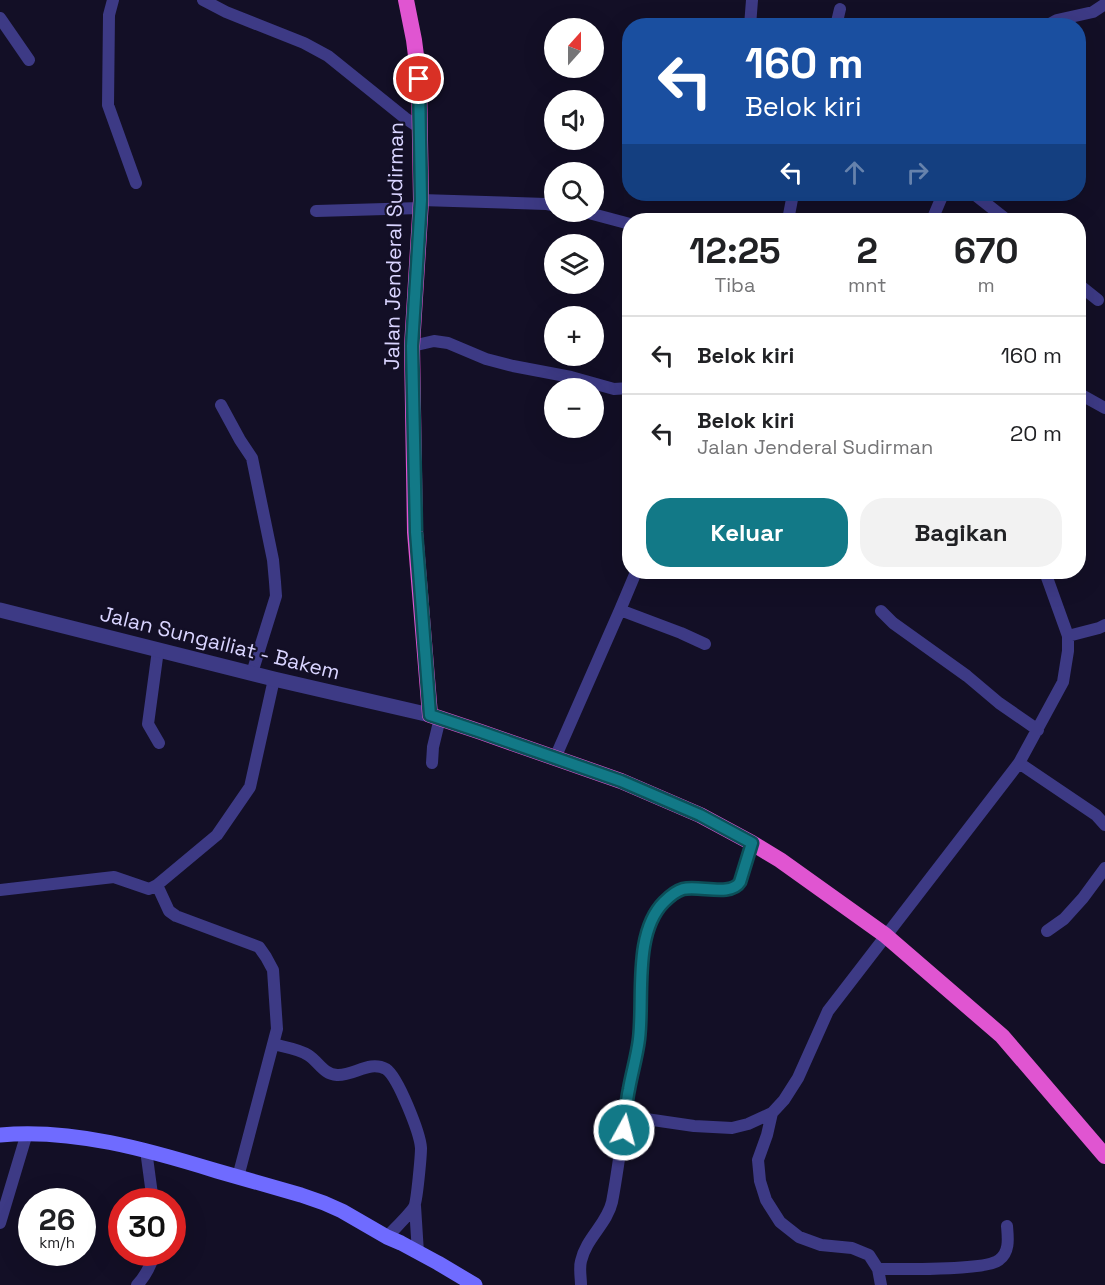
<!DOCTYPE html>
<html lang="id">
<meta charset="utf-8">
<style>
:root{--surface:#fff;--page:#f2f2f2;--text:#202124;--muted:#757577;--line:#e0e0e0;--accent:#127987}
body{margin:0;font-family:"Space Grotesk",sans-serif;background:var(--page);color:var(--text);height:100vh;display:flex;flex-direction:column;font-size:22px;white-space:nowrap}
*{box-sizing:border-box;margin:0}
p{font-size:20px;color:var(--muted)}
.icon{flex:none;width:33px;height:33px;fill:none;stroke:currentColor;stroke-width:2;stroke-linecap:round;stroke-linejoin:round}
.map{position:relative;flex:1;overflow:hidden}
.side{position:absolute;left:622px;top:213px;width:464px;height:366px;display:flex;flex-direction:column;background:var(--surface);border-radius:24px;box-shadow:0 6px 24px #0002}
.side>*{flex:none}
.banner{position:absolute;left:622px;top:18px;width:464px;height:183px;border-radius:24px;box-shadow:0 6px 24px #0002;background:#1a4fa0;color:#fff;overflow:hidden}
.needle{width:39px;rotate:21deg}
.fabs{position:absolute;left:544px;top:18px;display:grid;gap:12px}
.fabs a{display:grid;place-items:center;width:60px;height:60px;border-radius:50%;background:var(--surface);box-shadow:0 6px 24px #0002;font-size:30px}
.speed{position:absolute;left:18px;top:1188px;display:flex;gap:12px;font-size:30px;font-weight:700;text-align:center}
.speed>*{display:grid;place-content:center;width:78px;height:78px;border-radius:50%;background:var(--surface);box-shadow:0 6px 24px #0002;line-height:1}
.speed small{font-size:15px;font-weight:400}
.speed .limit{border:9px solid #d22;background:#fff;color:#111}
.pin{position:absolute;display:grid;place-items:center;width:51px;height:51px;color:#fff;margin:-26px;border:3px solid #fff;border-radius:50%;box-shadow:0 2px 6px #0007}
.me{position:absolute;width:66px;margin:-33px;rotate:7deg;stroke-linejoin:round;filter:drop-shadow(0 0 4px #0008)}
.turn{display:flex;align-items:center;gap:21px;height:126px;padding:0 24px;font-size:27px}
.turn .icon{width:78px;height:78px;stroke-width:2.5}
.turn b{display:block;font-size:42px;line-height:51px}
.lanes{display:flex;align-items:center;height:57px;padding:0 24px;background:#0003;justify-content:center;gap:30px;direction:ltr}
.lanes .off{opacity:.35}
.eta{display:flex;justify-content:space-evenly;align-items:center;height:102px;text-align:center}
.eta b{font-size:36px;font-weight:700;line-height:42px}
.button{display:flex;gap:12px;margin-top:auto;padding:12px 24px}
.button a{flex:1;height:69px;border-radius:24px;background:var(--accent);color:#fff;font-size:24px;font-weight:700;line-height:69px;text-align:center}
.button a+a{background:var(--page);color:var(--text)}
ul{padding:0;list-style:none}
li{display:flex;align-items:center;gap:18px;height:78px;padding:0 24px;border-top:2px solid var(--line)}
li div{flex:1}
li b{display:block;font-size:22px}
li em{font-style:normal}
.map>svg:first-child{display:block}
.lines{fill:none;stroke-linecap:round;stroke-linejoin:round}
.minor{stroke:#3d3a85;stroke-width:12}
.tertiary{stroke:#3d3a85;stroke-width:15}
.secondary{stroke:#6f6bff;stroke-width:15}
.trunk{stroke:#e055d1;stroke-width:16}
.route-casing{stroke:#0c4f58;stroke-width:15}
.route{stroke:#127987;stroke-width:10}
.labels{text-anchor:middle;stroke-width:4.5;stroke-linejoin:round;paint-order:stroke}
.street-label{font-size:21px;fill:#d9d4ff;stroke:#130f26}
</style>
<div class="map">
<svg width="1105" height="1285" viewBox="0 0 1105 1285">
<rect width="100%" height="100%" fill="#130f26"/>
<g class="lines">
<path class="minor" d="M113,0l-4,15 -1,90 28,78
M203,0l23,12 78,31 24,13 77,62 15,10
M0,18l29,42
M750,26l2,-26
M836,26l4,-17
M1046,26l11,-6 36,-8 12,-8
M974,194l33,26
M421,200l125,4 9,2
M316,211l104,-3
M585,212l45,12
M788,220l5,-26
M932,220l11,-26
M1078,284l20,16
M412,346l22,-5 14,2 38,16 27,7 58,11 43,12 16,-1
M1078,393l27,15
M221,405l19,35 12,18 21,102 2,22 1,14 -24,77
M620,610l61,23 24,11
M881,611l12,12 74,53 32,27 39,27
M1068,636l31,-8 6,-3
M158,650l-10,74 11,19
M555,758l65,-148 16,-38
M432,763l1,-16 7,-29
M1019,763l77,52 9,10
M157,885l12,26 7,5 83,31 7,10 7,13 4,59 -39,148
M0,890l114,-13 35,12 8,-4 60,-50 33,-48 24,-108
M1047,931l17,-12 19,-21 22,-30
M273,1044c11,3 26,5 35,11 11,7 15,19 29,20 17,1 32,-15 49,-6 12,8 34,64 35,79 0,7 -4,54 -7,59 -4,7 -21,23 -27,30
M772,1113l-5,22 -9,25 2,21 6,19 14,22 19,15 22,8 31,3 17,7 9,14 3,16
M626,1118l20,1 48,7 38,2 16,-4 24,-11 12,-13 14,-22 30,-67 191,-248 44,-81 5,-31v-15l-23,-64
M146,1150l7,52
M415,1206l3,47
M0,1223l27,-90
M878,1269c22,0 107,2 121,-9 11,-8 9,-22 8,-34
M137,1285c8,-8 15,-22 18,-33
M581,1285c0,-7 -2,-17 0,-24 5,-23 26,-37 31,-59 7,-37 11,-73 16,-110 3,-18 9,-35 11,-54 4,-33 -2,-95 14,-122 6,-11 19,-24 31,-27 15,-4 47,8 56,-7l12,-39"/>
<path class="tertiary" d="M0,610l274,69 156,36"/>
<path class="secondary" d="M0,1135c72,-7 149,15 217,36 28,8 56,16 84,24l23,8 18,8 45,26 14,6 37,20 37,22"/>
<path class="trunk" d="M406,0l8,40 5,39 2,121 -9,146 3,186 15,183 51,17 140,49 79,34 52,28 28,17 105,75 117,101 103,120"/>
</g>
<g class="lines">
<defs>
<path id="route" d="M419,79l2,121 -9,146 4,186 14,183 51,17 140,49 79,34 52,28 -12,39c-9,15 -41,3 -57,7 -7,2 -13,7 -19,13 -31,31 -20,95 -25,137 -2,17 -7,33 -10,50 -3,13 -3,27 -5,41"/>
</defs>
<use href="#route" class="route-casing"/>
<use href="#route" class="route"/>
</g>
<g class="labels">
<g class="street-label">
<text transform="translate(394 246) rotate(-89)" y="7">Jalan Jenderal Sudirman</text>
<text transform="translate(220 643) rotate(14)" y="7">Jalan Sungailiat - Bakem</text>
</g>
</g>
</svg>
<div class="fabs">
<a><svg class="needle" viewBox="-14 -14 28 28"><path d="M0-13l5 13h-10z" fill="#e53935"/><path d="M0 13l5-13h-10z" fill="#757577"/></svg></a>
<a><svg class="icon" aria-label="sound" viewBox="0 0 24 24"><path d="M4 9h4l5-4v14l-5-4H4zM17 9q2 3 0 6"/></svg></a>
<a><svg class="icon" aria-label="search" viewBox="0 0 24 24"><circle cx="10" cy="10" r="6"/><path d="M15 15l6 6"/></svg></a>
<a><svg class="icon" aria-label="layers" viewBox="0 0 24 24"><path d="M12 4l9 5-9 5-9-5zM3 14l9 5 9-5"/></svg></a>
<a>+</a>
<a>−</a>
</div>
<div class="speed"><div>26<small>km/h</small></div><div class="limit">30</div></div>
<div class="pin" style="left:419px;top:79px;background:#d93025"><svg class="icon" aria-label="arrive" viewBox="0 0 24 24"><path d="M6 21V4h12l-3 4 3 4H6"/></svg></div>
<svg class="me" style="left:624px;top:1130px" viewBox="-20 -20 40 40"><circle r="17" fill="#127987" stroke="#fff" stroke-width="3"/><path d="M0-11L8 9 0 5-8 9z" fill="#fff"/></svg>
<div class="banner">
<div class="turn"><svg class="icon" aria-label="left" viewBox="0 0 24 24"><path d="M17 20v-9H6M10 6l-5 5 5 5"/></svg><div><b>160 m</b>Belok kiri</div></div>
<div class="lanes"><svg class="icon" aria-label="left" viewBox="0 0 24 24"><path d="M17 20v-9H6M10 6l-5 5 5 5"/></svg><svg class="icon off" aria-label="ahead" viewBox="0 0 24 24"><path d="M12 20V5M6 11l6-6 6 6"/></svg><svg class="icon off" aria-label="right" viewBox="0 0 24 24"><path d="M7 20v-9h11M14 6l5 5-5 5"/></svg></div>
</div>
<section class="side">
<div class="eta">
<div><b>12:25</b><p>Tiba</p></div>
<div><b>2</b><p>mnt</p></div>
<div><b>670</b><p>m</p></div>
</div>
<ul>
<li><svg class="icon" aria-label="left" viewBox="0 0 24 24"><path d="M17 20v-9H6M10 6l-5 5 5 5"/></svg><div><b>Belok kiri</b></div><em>160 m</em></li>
<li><svg class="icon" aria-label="left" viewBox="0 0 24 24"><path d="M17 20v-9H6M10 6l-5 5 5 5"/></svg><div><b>Belok kiri</b><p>Jalan Jenderal Sudirman</p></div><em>20 m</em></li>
</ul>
<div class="button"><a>Keluar</a><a>Bagikan</a></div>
</section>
</div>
